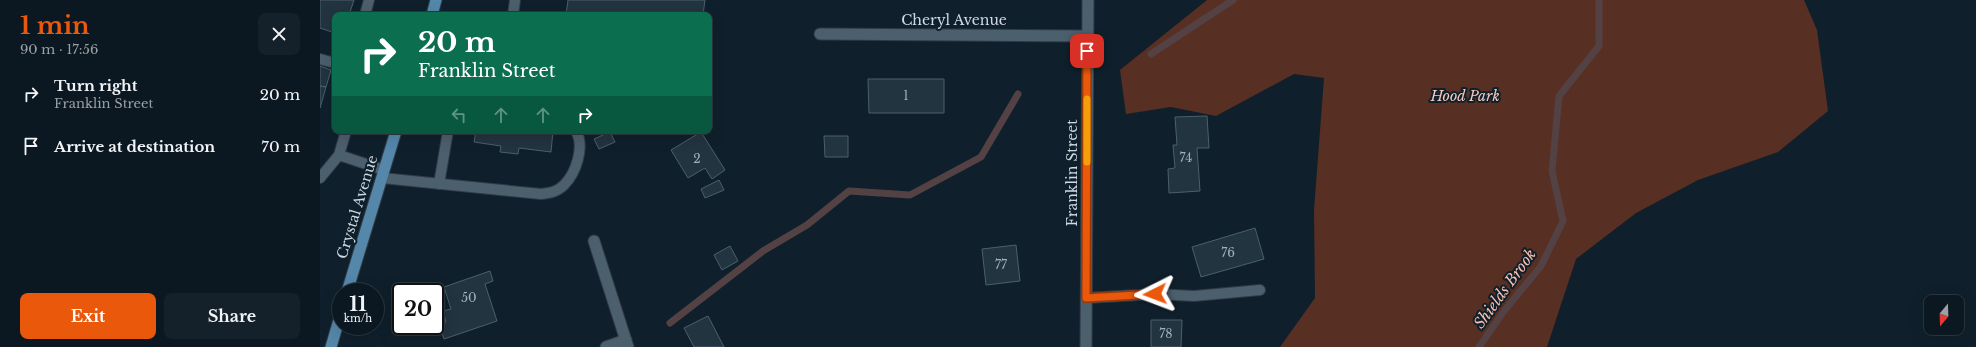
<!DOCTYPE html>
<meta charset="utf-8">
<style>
:root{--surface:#0b1821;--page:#14212a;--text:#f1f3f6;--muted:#9aa0a5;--line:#2b373f;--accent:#ea580c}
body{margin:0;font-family:"Libre Baskerville",serif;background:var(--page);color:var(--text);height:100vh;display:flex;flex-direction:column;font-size:15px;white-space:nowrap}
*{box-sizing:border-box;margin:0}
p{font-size:13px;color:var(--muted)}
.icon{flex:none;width:22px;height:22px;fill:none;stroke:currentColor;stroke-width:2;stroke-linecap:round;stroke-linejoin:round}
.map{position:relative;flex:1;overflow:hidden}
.details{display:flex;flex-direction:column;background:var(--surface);width:320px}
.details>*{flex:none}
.guide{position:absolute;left:12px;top:12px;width:380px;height:122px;border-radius:8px;box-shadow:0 4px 16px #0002,0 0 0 1px var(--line);background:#0b6e4f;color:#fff;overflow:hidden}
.needle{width:26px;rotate:199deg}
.controls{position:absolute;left:1604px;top:295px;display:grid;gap:8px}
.controls a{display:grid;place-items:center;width:40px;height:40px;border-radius:8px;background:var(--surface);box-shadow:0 4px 16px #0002,0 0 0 1px var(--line);font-size:20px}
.speed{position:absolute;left:12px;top:283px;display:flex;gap:8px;font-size:20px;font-weight:700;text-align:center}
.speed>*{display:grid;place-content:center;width:52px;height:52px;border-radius:50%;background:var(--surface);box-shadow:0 4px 16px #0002,0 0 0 1px var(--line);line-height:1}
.speed small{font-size:10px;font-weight:400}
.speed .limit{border:2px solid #111;border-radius:6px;background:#fff;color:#111}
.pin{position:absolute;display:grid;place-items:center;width:34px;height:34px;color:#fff;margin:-17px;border-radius:8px;box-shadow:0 2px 6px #0006}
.me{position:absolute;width:44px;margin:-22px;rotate:267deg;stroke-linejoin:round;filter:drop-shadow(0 0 3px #0008)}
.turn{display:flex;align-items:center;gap:14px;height:84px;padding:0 20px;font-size:18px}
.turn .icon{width:52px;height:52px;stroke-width:2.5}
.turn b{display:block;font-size:28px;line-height:34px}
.lanes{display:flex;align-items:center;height:38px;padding:0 20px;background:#0003;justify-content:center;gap:20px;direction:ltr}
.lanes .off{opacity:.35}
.round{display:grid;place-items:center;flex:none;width:42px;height:42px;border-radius:8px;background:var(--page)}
.summary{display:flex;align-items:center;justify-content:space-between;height:68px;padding:0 20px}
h1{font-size:24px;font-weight:700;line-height:30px;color:var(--accent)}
.action{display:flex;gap:8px;margin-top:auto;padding:8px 20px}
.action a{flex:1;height:46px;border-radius:8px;background:var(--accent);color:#fff;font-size:16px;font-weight:700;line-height:46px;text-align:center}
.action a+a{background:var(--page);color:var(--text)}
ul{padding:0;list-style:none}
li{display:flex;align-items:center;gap:12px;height:52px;padding:0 20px}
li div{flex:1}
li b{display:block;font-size:15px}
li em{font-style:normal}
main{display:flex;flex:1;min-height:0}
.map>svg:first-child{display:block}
.green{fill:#582f23}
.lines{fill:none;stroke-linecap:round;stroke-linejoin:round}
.stream{stroke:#534144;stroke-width:7}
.building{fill:#223440;stroke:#4c5f6d}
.service-casing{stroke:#313b45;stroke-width:12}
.minor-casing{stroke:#313b45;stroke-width:13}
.primary-casing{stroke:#313b45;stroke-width:13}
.service{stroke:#4c5f6d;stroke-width:10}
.minor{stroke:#4c5f6d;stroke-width:11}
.primary{stroke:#5487aa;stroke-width:11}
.route-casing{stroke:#983908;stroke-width:10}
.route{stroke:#ea580c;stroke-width:7}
.slow{stroke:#f59e0b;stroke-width:7}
.labels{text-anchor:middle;stroke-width:4;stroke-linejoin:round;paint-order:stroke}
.number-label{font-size:12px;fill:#a3b0b9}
.street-label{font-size:14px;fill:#ced9e1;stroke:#0f202c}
.park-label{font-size:14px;font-style:italic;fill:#f7c9bb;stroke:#0f202c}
.water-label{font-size:15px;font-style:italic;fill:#fbbead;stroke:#0f202c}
</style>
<main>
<section class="details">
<div class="summary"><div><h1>1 min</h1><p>90 m · 17:56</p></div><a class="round"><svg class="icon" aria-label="close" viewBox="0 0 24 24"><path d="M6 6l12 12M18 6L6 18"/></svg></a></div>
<ul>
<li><svg class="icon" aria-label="right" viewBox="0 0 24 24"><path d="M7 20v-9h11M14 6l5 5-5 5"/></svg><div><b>Turn right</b><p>Franklin Street</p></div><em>20 m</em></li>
<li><svg class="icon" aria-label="arrive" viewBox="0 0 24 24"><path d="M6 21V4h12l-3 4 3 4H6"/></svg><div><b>Arrive at destination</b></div><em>70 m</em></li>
</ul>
<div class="action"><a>Exit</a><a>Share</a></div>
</section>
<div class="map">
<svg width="1656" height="347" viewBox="0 0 1656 347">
<rect width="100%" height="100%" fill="#0f202c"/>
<path class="green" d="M887,0h597l13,30 11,81 -50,41 -80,28 -62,33 -60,46 -29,88h-267l35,-49 -1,-88 10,-132 -30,-4 -78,42 -45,-9 -45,7 -6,-44z"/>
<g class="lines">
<path class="stream" d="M831,54l82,-54
M350,323l93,-72 44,-26 42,-34 61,4 71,-38 37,-63
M1159,347l25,-36 37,-45 22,-45 -11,-50 7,-75 40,-50v-46"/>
</g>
<path class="building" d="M0,0h34l-5,15h-14v18l-15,-5z
M248,0h137l-2,15h-137z
M0,66l11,4 -5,17 -6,-1z
M548,79h76v34h-75z
M0,86l6,1 -6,21z
M887,116l2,32h-12l3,43 -31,2 -1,-24 7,-1 -2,-23h4l-2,-28z
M156,131h77l-2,21 -32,-4 -1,6 -18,-2 1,-6 -27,-4z
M290,132l5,10 -16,7 -5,-10z
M381,132l24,38 -13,9 -7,-11 -17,10 -17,-28z
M504,136h24v21h-23z
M399,180l5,10 -19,8 -4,-9z
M935,228l9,31 -63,18 -9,-30z
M696,245l4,36 -34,4 -4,-36z
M410,246l8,15 -16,9 -8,-15z
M170,271l3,10 -8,3 12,37 -53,18 -5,-14 7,-3 -3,-11 8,-2 -7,-22z
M388,316l16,31h-30l-10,-19z
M831,320h31l-1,27h-30z"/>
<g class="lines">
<defs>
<path id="service" d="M45,15l4,-15
M193,15l2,-15
M0,59l15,4
M19,155l45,15
M0,178l19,-23 7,-24
M62,178l159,16c9,-1 16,-2 23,-9 12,-12 21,-38 12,-54
M119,184l9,-53
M766,298l69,-4 39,2 66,-6"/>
<path id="minor" d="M500,34l267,2
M274,241l34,106
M286,347l20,-7
M766,347l2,-347"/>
<path id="primary" d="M112,15l4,-15
M27,292l49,-161
M11,347l10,-34"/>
</defs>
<use href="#service" class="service-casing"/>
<use href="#minor" class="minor-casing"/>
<use href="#primary" class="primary-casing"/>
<use href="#service" class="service"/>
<use href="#minor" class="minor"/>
<use href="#primary" class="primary"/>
</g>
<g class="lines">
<defs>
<path id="route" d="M767,51l-1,247 69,-4"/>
</defs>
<use href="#route" class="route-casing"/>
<use href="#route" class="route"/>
<path class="slow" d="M767,162v-63"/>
</g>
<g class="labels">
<g class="number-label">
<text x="586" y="100">1</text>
<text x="866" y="162">74</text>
<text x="377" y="163">2</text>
<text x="908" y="257">76</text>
<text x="681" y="269">77</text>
<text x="149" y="302">50</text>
<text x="846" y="338">78</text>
</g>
<g class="street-label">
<text x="634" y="25">Cheryl Avenue</text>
<text transform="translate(752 173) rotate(-90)" y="5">Franklin Street</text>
<text transform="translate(37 207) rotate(-73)" y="5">Crystal Avenue</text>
</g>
<g class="park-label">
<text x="1145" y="101">Hood Park</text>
</g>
<g class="water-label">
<text transform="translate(1185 289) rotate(-54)" y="5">Shields Brook</text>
</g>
</g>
</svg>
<div class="controls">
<a><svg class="needle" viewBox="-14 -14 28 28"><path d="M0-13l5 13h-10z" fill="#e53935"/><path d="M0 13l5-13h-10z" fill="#9aa0a5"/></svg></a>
</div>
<div class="speed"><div>11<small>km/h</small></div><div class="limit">20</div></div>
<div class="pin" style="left:767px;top:51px;background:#d93025"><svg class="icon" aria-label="arrive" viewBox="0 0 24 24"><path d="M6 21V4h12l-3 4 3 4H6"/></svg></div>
<svg class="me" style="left:835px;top:294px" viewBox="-20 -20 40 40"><path d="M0-17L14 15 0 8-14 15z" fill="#ea580c" stroke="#fff" stroke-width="4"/></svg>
<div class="guide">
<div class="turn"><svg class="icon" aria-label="right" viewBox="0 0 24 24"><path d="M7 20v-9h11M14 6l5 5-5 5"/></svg><div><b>20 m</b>Franklin Street</div></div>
<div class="lanes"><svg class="icon off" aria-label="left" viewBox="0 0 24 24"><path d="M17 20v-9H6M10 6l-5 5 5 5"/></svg><svg class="icon off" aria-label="ahead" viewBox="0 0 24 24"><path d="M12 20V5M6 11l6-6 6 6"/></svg><svg class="icon off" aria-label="ahead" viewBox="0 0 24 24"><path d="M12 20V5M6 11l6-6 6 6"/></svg><svg class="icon" aria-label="right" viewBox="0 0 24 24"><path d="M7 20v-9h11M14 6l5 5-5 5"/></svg></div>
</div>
</div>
</main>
